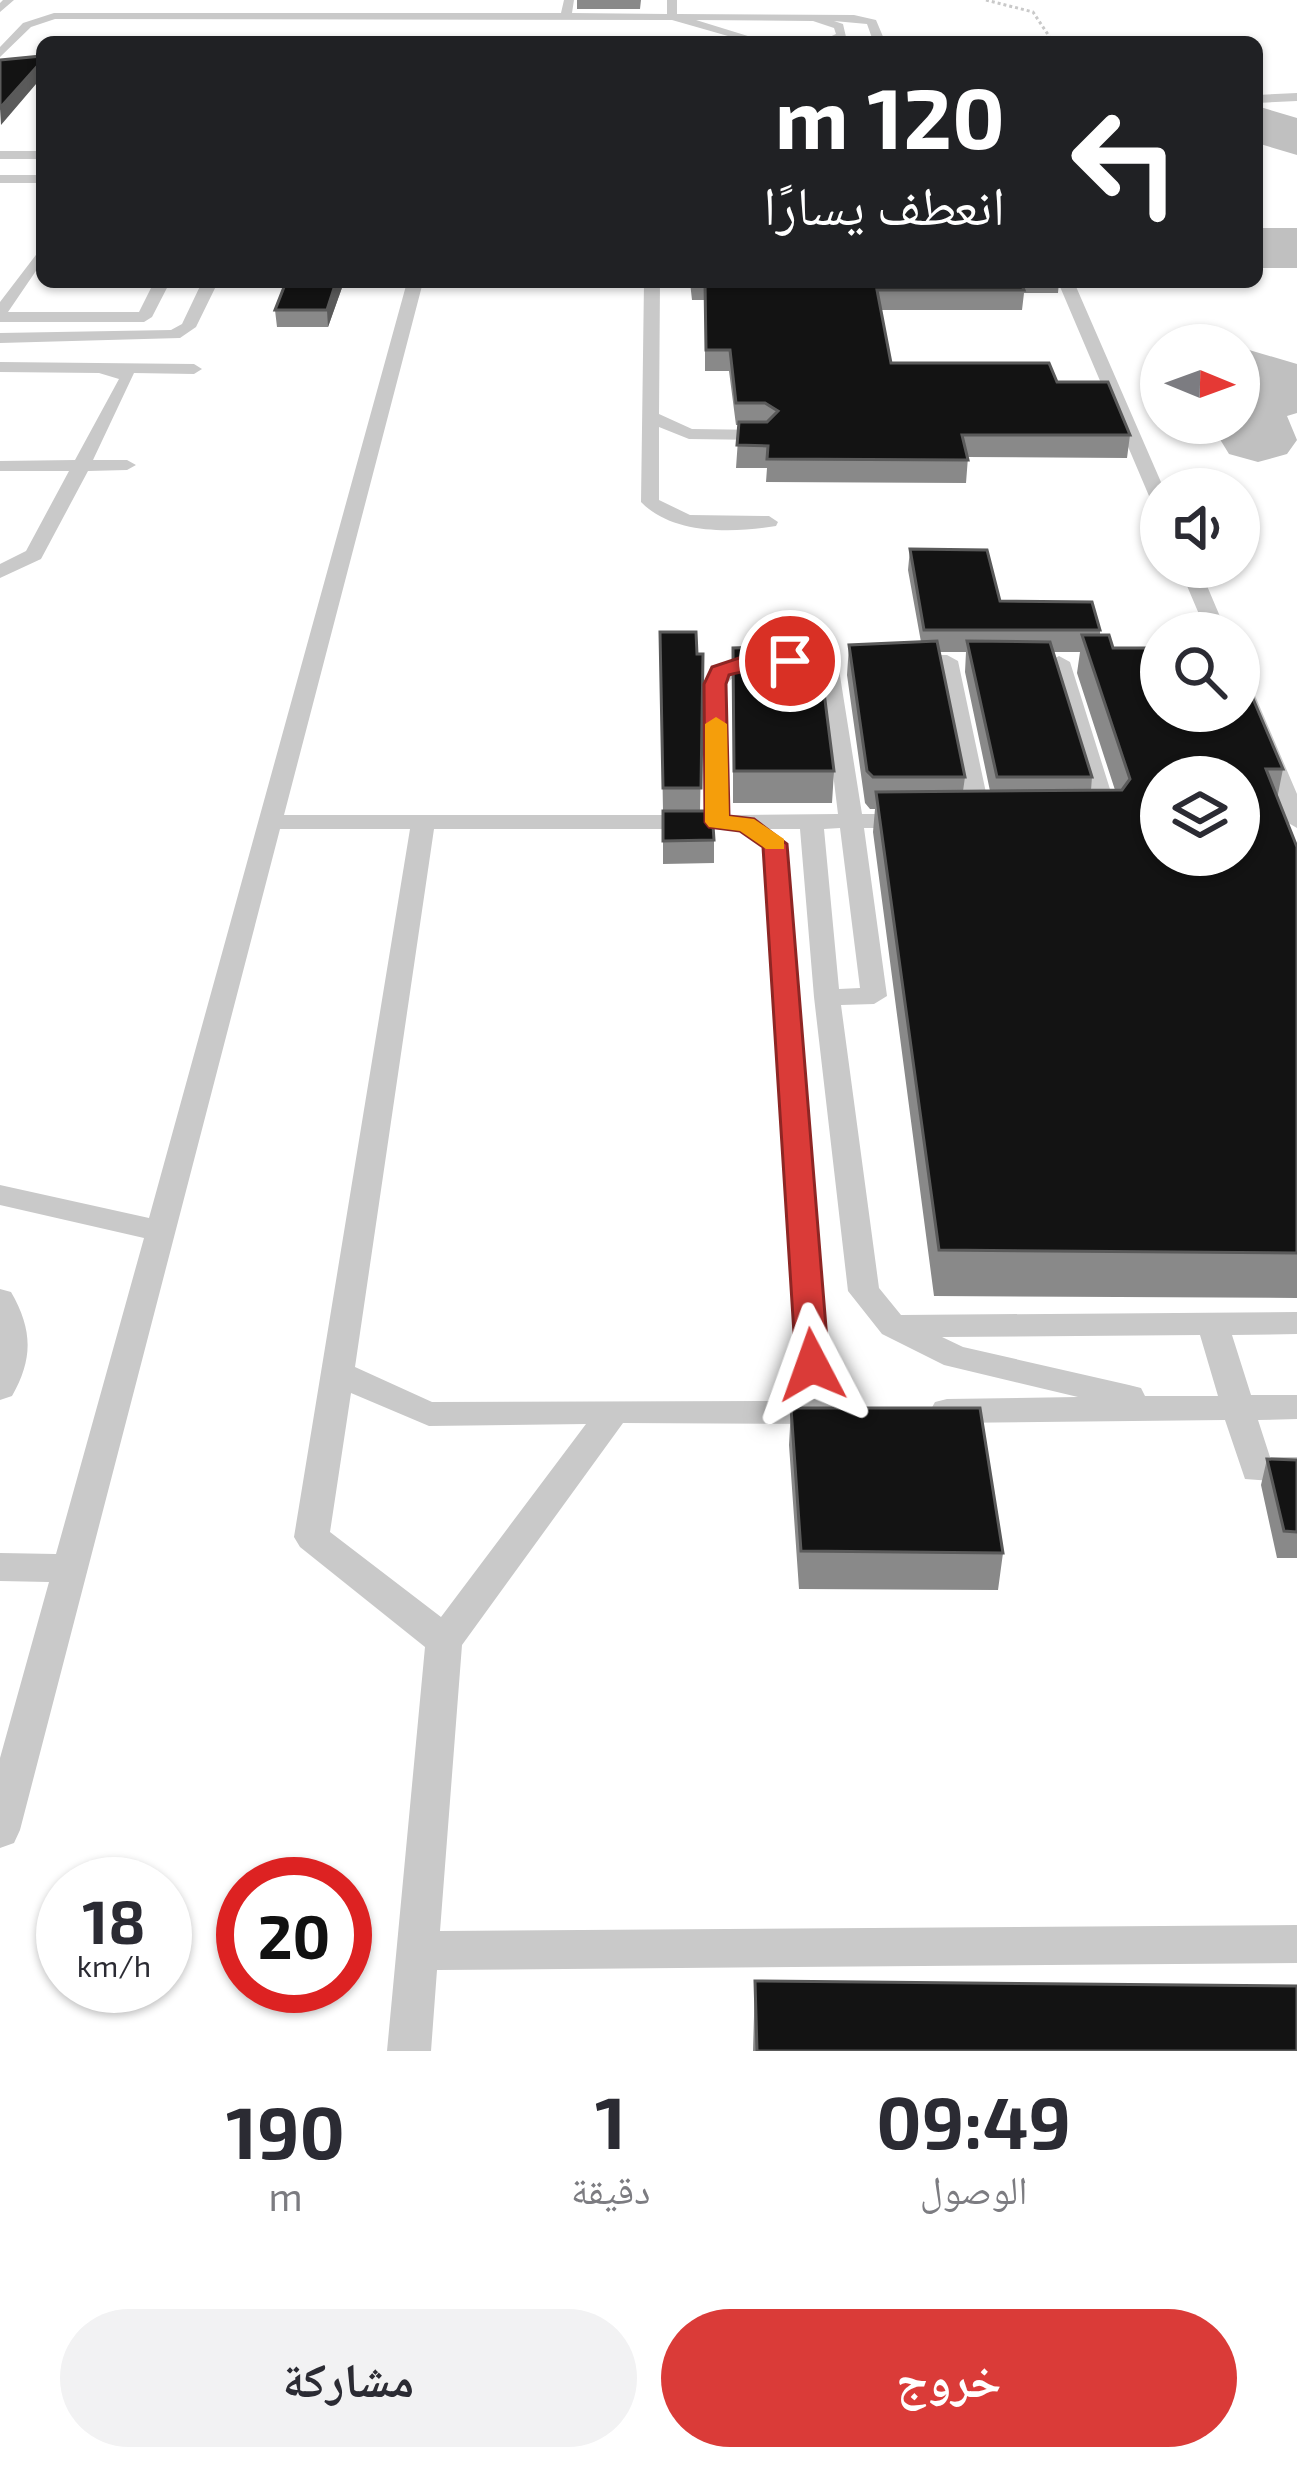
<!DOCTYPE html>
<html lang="ar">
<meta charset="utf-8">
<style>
:root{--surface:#fff;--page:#f2f2f3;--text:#2b2b33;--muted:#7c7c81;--accent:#da3b38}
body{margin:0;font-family:"Exo 2","Noto Naskh Arabic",sans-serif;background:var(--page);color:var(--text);direction:rtl;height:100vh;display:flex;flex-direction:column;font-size:45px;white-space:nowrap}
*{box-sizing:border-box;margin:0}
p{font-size:39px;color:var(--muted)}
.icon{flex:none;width:66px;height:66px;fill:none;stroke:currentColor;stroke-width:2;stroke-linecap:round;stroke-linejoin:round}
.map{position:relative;height:2051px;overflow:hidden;direction:ltr}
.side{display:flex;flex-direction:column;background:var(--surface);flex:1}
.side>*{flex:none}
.banner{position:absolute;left:36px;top:36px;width:1227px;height:252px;border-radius:18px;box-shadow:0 3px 9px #0004;direction:rtl;background:#202124;color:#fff;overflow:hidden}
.needle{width:78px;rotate:91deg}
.buttons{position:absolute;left:1140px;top:324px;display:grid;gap:24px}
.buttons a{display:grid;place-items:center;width:120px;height:120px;border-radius:50%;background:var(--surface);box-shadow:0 3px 9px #0004;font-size:60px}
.speed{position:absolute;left:36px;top:1857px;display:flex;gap:24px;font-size:60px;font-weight:700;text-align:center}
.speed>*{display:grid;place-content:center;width:156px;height:156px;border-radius:50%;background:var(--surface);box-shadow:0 3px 9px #0004;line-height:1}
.speed small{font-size:30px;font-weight:400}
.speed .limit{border:18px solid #d22;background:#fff;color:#111}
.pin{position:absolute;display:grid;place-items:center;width:102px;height:102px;color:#fff;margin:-51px;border:6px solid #fff;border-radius:50%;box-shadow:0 3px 12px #0007}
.me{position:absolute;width:132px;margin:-66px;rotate:356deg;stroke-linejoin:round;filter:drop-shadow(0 0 9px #0008)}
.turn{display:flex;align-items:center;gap:42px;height:252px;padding:0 60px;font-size:54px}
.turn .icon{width:156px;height:156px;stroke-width:2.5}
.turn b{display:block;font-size:84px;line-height:102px}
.eta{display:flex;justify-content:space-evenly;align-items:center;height:204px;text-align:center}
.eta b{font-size:72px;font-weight:700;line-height:84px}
.action{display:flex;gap:24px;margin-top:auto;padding:24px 60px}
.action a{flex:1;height:138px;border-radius:72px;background:var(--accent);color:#fff;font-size:48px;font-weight:700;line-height:138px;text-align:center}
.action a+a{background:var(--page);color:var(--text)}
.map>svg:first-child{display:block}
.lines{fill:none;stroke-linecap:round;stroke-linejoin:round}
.taxiway{fill:#c0c0c0;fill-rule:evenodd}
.path{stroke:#c9c9c9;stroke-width:3;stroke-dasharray:3 3;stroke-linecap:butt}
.service{fill:#c9c9c9;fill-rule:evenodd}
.wall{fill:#898989;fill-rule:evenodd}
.shaded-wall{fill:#5a5a5a}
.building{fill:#131313;stroke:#5a5a5a;stroke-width:3;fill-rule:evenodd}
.route{fill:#da3b38;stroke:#8e2624;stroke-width:3}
.slow{fill:#f59e0b}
</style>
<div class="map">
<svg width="1297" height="2051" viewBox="0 0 1297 2051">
<rect width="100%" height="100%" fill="#fff"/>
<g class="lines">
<path class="taxiway" d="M1257,106l40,12v37l-40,-12z
M1257,228h40v40h-40z
M1239,347l58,17v49l-10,3 10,24 -10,14 -29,8 -29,-8 -19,-31h29z"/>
<path class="path" d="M986,0l47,12 20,30"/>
<path class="service" d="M3,0h11l-14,12v-9z
M564,0h10l-2,13 95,1v-14h10v14l177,1 22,5 8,19 -17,3 5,-4 -5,-14 -33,-3 9,3 3,13 -27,5 17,-8 -2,-6 -21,-7 -117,-1 71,22h-18l-77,-22 -617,-1 -24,8 -31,30v-10l23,-24 31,-10h507z
M1297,93v8l-40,2v-8z
M0,151h42v8h-42z
M0,175h42v8h-42z
M42,247v15l-34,50h131l15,-30h16l-18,35 -8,5h-144v-20z
M202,282h16l-22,45 -16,11 -180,5v-10l171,-3 11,-6z
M407,282h16l-139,533h421l-1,-131c27,-41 90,-36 133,-27l25,157h47l12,7 -12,7h-45l23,168 -13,8 -33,1 38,283 22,27 396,-3v22l-65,1 19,60h46v24l-39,1 12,37h27v26l-52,-4 -20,-59 -278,3 -12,-3 -5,-9 5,-9 12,-3 131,-2 -134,-32 -62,-31 -34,-43 -34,-294 -14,-168h-32l19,15 45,556 23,3 5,9 -5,9 -12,3 -220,-1 -161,222 -22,286 857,-6v38l-860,7 -6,81h-44l38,-404 -125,-100 -6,-10 116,-708h-130l-260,1001 -6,13 -14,5v-90l49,-176 -49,-1v-28l56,1 88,-316 -144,-33v-20l149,33zM783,665l37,2 18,147 -109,1 -3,-131 16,-15zM840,828l20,160 -21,1 -15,-160zM434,829h283l23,2 23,16 36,554 -367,1 -77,-35zM1200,1335l18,61h-73l-4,-8 -12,-3 -166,-38 -21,-10zM351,1393l78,33 157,-2 -145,193 -111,-85z
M644,282h16l-1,132 33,15 72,1 9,5 -9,5 -75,-1 -30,-12v73l31,15 79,1 9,6 -2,4c-43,7 -103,9 -135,-24z
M1058,282h16l90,207 -3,20 -9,-6z
M0,362l194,2 8,5 -8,5 -60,-1 -41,87h34l9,5 -9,5 -39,1 -47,88 -41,19v-14l26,-13 43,-80h-69v-10l75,-1 44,-81 -20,-6 -99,-1z
M1179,567h20l28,66h-20z
M947,655l11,6 34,160 -12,7 -12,-7 -30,-154h-32l-11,-6 11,-6z
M1059,656l11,6 50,159 -4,5 -13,2 -12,-7 4,-5 -47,-154z
M1239,678l11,6 47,110v34l-12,-7 -46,-111z
M0,1289l11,3c22,38 22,67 1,104l-12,4z"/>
</g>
<path class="wall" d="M577,0h64l-1,9h-63z
M344,282l-16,45h-51l-2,-17z
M690,282h369l-1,11h-34l-2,17h-141l10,53 166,19 73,53 -3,23 -159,-1 -2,26 -200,-1 1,-14h-31l3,-43h-3l-7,-54h-24v-71h-13z
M910,549l90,52 100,29v5l13,13 129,25 41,96 -6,30 20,48v451l-363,-2 -61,-464 2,-23h-5l-5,-6 -18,-128 2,-30 72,-3 -13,-72zM939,652h27l-1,20 25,119h-27l2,-14zM1053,652h27l-3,21 38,117h-24l1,-13z
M660,632l37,22h6l-3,157h-37z
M733,648l101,123 -2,32h-99z
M663,811l51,29v23l-51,1z
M791,1408l212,145 -5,37 -199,-1 -10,-144z
M1267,1459l30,1v98h-20l-16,-73z
M755,1981l542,70h-544z"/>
<path class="shaded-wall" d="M42,61v16l-41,48 -1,-17z
M336,282h8l-16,45 -1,-17z"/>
<path class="building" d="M42,56v5l-42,47v-48z
M286,282h50l-9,28h-52z
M705,282h316l3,8h-147l14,73h158l8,19h51l22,53h-168l6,25 -201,-1 1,-13 -31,-1 2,-23h28l11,-11 -13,-8h-29l-6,-53h-24z
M910,549l77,1 13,51 92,1 8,28h-176z
M660,632h36l1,22h6l-2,134h-38z
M1082,635h27l4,13h48v63h78v-64h2l1,26 41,96h-17l31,78v406l-358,-3 -63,-458 246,-2 8,-11zM1161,777h78v78h-78z
M937,641l28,136h-92l-6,-6 -18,-126z
M967,641l83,1 42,135h-95z
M818,645l16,126h-100l-1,-123z
M663,811h49l2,29 -51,1z
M791,1408h189l23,145 -202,-2z
M1267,1459l30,1v72l-13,-1z
M755,1981l542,5v65h-540z"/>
<path class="route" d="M751,654h39l11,7c-17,12 -49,6 -72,14l-3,9 3,132 25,3 33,25 42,521 -5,9h-23l-5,-9 -33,-518 -23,-16 -31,-4 -4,-5 -1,-138 8,-17z"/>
<path class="slow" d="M716,717l11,7 2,92 25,3 30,20v10h-18l-26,-18 -31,-4 -4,-5v-98z"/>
</svg>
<div class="buttons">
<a><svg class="needle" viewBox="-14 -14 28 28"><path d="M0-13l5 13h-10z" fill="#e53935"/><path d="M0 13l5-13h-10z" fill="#7c7c81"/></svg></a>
<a><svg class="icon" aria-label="sound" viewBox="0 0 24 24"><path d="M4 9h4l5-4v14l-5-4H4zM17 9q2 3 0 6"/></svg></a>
<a><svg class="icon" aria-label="search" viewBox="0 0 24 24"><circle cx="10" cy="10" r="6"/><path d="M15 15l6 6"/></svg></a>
<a><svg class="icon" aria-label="layers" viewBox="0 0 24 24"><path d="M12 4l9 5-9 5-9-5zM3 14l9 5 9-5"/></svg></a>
</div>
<div class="speed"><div>18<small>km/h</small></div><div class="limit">20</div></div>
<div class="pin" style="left:790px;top:661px;background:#d93025"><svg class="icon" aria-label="arrive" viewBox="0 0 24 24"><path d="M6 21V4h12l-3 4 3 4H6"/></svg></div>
<svg class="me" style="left:812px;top:1365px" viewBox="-20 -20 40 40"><path d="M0-17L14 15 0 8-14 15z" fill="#da3b38" stroke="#fff" stroke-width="4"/></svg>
<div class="banner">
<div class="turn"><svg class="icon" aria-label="left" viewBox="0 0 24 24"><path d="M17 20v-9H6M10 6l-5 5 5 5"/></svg><div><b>120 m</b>انعطف يسارًا</div></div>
</div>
</div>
<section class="side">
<div class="eta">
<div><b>09:49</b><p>الوصول</p></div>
<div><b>1</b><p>دقيقة</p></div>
<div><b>190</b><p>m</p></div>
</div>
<div class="action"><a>خروج</a><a>مشاركة</a></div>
</section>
